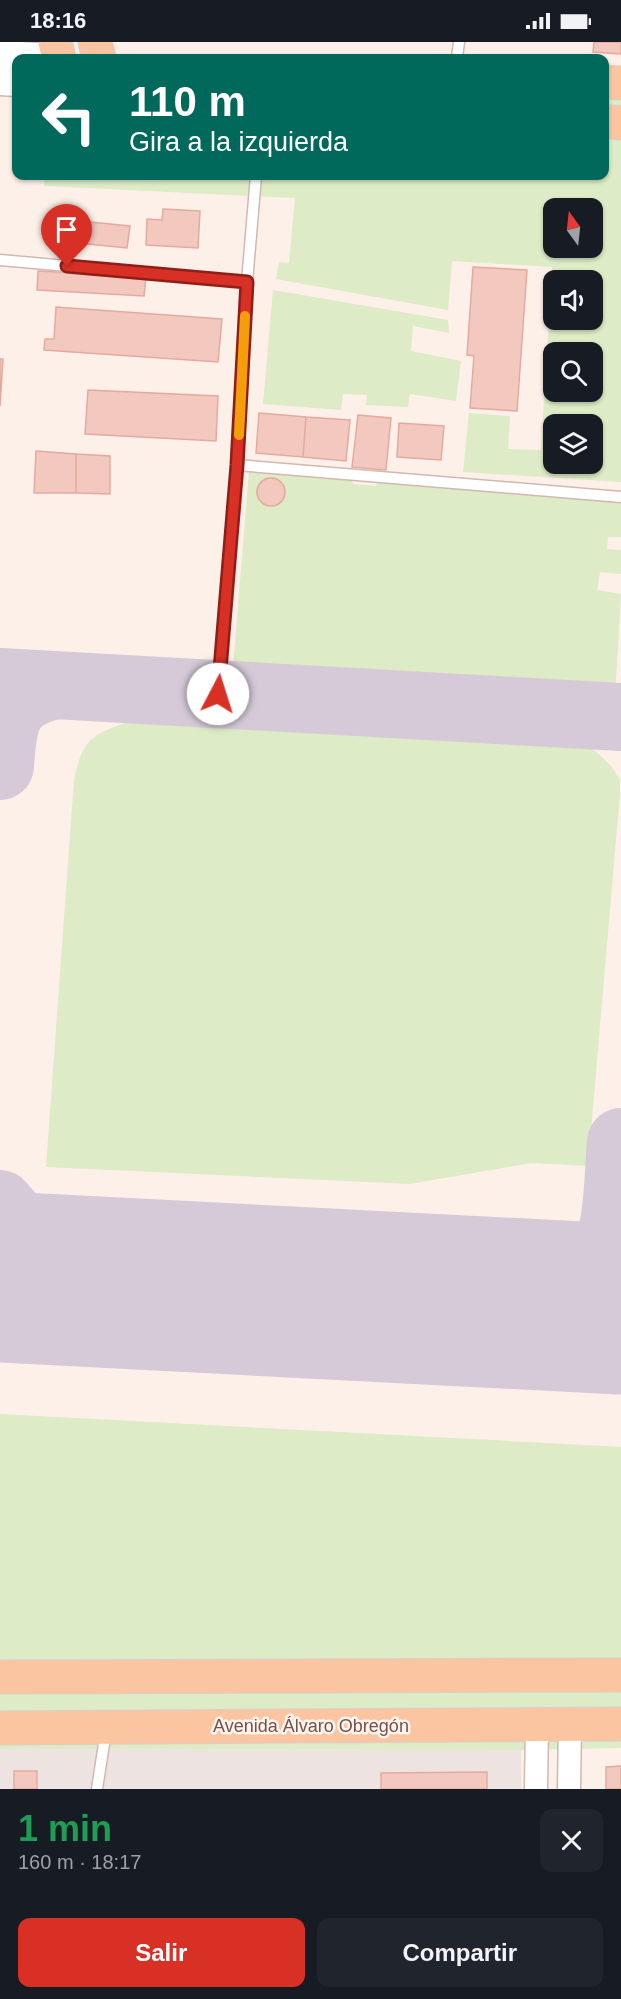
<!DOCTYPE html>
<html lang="es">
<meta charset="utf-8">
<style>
:root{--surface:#171b24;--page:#20242c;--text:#f1f3f6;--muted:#9ea1a6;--accent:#d93025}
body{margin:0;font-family:Arial,sans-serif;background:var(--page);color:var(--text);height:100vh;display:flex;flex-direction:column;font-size:22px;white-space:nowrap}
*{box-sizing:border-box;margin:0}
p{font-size:20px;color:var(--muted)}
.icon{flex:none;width:33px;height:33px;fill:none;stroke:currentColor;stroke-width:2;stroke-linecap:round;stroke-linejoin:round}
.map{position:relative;height:1747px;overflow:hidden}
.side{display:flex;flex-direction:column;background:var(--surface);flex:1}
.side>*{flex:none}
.hud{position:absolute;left:12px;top:12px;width:597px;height:126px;border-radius:12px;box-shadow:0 2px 4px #0004;background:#00695c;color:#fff;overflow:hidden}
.needle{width:39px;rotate:345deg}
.fabs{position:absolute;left:543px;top:156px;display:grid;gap:12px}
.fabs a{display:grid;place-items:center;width:60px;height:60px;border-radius:12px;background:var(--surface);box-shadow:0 2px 4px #0004;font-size:30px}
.pin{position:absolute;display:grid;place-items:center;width:51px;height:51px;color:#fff;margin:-62px -26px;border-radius:50% 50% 50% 0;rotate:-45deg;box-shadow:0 0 6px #0007}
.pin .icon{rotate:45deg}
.me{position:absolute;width:66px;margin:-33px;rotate:5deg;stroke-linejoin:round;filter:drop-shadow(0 0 4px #0008)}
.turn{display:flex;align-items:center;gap:21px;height:126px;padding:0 18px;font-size:27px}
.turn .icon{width:78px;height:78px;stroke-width:2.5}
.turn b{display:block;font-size:42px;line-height:51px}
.round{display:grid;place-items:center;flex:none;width:63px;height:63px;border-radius:12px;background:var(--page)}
.summary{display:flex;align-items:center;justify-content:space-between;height:102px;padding:0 18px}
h1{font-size:36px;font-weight:800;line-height:45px;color:#1e9e55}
.action{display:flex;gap:12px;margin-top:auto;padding:12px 18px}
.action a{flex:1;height:69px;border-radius:12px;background:var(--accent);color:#fff;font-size:24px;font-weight:800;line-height:69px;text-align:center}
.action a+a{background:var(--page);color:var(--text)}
.status{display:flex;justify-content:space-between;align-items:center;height:42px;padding:0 30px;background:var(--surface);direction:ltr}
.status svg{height:16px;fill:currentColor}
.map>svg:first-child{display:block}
.industrial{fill:#ede4e1}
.green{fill:#ddebc6;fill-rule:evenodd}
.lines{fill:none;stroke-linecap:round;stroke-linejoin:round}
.taxiway{stroke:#d6cad8;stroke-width:68}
.runway{stroke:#d6cad8;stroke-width:171}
.building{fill:#f2c8bf;stroke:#e5aa9f;stroke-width:1.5}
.service-casing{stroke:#d1b8b0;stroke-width:13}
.minor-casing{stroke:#d1b8b0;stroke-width:25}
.tertiary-casing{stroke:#d1b8b0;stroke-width:31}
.primary-casing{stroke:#d9cecd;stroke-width:35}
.service{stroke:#fff;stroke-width:10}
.minor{stroke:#fff;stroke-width:22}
.tertiary{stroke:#fff;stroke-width:28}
.primary{stroke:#fbc5a1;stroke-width:33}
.route-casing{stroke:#8d1f18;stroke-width:15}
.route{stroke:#d93025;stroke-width:10}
.slow{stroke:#f59e0b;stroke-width:10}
.labels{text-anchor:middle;stroke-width:5;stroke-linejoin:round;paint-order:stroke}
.street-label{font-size:18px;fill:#77514b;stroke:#fff5ee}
</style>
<div class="status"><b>18:16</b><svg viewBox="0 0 49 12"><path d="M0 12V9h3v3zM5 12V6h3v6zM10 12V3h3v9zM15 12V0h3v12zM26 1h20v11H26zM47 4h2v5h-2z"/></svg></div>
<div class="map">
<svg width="621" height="1747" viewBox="0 0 621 1747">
<rect width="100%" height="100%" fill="#fdf0e8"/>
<path class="industrial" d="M0,1707l521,1v39h-521z"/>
<path class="green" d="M605,54h16v386l-158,-10 6,-59 41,3 -2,33 33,1 11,-183 -100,-6 -4,49 -172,-31 3,-17 10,1 6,-65 -251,-12 1,-10h559zM554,166h38v40h-38zM554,238h38v40h-38zM554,310h38v40h-38zM554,382h38v40h-38z
M273,248l175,30 1,13 -36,-7 -2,25 50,10 -5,40 -46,-7 -2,13 -42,-2 1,-10 -24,-1 -2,16 -78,-6z
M249,430l103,8 1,4 23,2 1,-4 244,18v37h-13l-1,12 14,1v24l-21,-2 -3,18 24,4 -6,104 -6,-7 -6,-3 -370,-21z
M136,677l429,21 21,4 14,11 12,12 8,13v13l-32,373 -57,-3 -121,21 -364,-17 28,-388c3,-11 6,-27 14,-36 11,-13 33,-18 48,-24z
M0,1372l621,33v301l-100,2 -521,-1z"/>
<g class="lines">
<path class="taxiway" d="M0,640l621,35
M0,724c3,-47 6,-70 56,-81
M0,1162c26,31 56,58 95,72 12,4 25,5 37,8
M552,1258c12,-7 27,-13 36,-22 33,-30 29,-94 33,-136"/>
<path class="runway" d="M0,1235l621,32"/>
</g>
<path class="building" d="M594,0h27v12l-28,-2z
M163,167l37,2 -2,37 -52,-3 1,-26 15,1z
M80,179l50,5 -3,22 -49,-5z
M473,225l54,3 -10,141 -47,-3 4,-52 -7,-1z
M38,229l108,6 -2,19 -107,-6z
M56,265l166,12 -4,43 -174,-12 1,-11h9z
M0,317h3l-3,47z
M88,348l130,6 -2,45 -131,-7z
M259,371l47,4 -3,40 -47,-4z
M358,373l33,3 -5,52 -34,-3z
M306,375l44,3 -4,41 -43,-4z
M399,381l45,3 -3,34 -44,-3z
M36,409l40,3v39h-42z
M76,412l34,2v38l-34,-1z
M257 450a14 14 0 1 1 28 0a14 14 0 1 1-28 0Z
M621,1724v23h-15v-22z
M14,1729h23v18h-23z
M487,1730v17h-106v-16z"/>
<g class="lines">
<defs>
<path id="service" d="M457,16l2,-16
M256,134l-9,106 -10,183 384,32
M0,218l247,22
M218,652l19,-229
M97,1747l9,-58"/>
<path id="minor" d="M536,1747l1,-64
M569,1747l1,-66"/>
<path id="tertiary" d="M0,13l59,3
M0,39l16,1"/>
<path id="primary" d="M55,0l4,16
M95,0l4,16
M604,40l17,1
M604,79l17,2
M0,1635l621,-2
M0,1686l621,-4"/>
</defs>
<use href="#service" class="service-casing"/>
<use href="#minor" class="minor-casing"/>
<use href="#tertiary" class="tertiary-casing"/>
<use href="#primary" class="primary-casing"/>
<use href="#service" class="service"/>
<use href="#minor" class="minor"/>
<use href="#tertiary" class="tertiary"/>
<use href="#primary" class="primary"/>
</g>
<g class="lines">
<defs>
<path id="route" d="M67,224l180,16 -10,183 -19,229"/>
</defs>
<use href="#route" class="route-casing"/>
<use href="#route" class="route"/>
<path class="slow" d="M239,393l6,-119"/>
</g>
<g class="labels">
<g class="street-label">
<text x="311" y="1690">Avenida Álvaro Obregón</text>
</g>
</g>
</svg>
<div class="fabs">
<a><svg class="needle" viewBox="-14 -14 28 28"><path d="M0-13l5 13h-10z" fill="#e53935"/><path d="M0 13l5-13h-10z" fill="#9ea1a6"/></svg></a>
<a><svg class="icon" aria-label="sound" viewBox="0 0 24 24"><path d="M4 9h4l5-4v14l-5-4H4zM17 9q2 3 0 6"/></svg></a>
<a><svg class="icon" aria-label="search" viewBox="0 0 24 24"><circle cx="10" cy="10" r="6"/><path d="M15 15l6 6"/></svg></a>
<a><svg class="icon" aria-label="layers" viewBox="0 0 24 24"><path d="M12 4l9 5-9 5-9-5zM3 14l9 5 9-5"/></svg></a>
</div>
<div class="pin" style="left:67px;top:224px;background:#d93025"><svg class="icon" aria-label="arrive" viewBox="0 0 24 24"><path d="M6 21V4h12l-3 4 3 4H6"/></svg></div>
<svg class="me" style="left:218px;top:652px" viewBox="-20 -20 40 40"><circle r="19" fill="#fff"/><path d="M0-13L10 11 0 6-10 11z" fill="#d93025"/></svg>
<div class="hud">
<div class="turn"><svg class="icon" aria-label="left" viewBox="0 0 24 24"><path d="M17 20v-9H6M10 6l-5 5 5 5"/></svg><div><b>110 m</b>Gira a la izquierda</div></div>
</div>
</div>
<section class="side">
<div class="summary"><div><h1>1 min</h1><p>160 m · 18:17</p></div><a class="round"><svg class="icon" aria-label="close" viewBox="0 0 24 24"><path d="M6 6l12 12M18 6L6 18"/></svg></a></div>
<div class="action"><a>Salir</a><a>Compartir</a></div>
</section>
